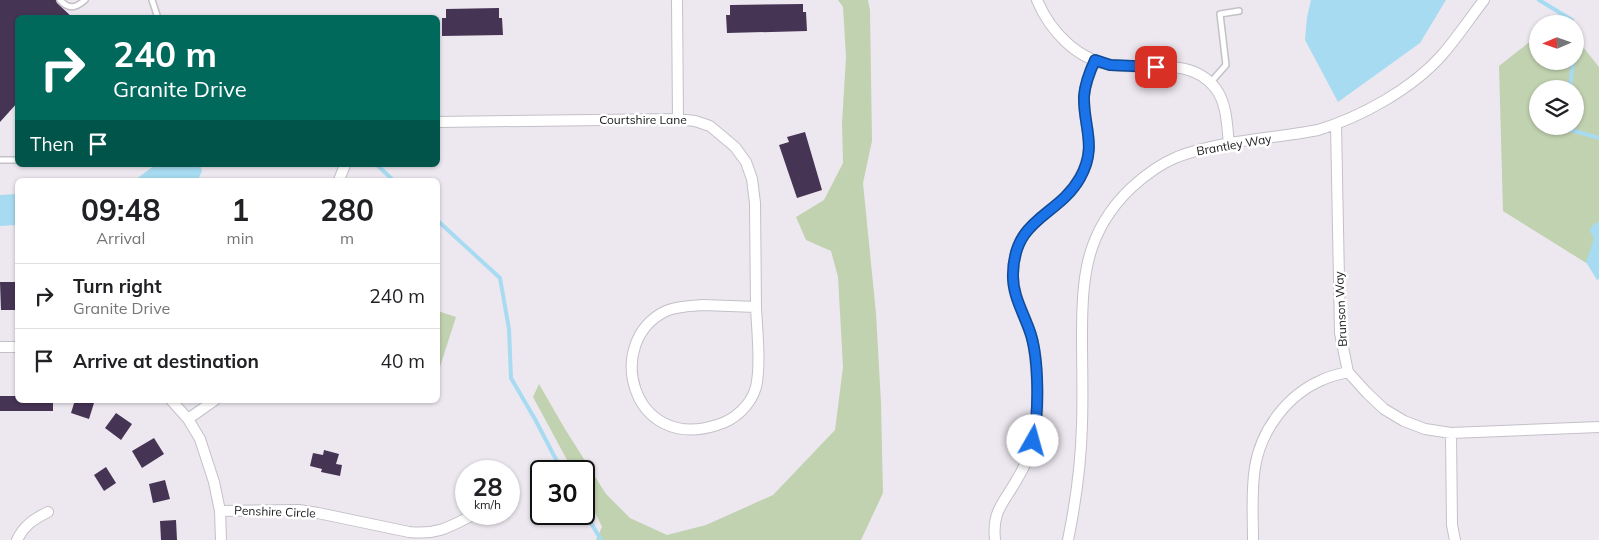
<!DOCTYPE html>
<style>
:root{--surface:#fff;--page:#f2f2f2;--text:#202124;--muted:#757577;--line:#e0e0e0}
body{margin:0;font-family:Mulish,sans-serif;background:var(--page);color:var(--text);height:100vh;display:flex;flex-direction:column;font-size:19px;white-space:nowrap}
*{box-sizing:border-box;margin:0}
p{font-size:16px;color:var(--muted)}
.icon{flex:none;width:28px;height:28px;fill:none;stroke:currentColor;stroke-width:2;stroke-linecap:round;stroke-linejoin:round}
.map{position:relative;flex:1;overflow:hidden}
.details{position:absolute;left:15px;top:178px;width:425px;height:225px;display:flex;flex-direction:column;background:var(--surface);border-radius:8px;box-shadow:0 1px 4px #0004}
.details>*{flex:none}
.guide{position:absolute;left:15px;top:15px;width:425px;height:152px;border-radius:8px;box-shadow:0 1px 4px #0004;background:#00695c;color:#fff;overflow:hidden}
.needle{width:32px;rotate:268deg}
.fabs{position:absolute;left:1529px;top:15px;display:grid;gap:10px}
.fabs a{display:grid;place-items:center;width:55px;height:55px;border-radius:50%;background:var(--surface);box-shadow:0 1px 4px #0004;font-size:25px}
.speed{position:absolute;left:455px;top:460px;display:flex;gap:10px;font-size:25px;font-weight:700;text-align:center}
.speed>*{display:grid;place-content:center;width:65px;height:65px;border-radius:50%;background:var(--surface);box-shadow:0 1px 4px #0004;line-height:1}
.speed small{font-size:12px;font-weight:400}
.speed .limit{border:2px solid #111;border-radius:8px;background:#fff;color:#111}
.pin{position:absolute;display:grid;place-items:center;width:42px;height:42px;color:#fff;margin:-21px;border-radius:10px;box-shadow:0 2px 8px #0006}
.me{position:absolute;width:55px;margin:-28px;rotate:7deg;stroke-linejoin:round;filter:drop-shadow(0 0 4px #0008)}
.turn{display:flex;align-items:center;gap:18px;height:105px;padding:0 15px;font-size:22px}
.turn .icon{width:65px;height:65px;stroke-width:2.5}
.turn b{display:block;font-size:35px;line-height:42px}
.then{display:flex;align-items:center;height:48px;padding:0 15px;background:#0003;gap:10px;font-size:19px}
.eta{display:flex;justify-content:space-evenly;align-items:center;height:85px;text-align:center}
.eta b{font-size:30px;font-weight:700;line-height:35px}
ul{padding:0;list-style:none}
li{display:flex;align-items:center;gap:15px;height:65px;padding:0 15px;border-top:1px solid var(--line)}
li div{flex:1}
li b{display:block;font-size:19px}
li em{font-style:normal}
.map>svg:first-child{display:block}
.green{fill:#c1d2b0;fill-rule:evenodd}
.water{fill:#a7dbf1}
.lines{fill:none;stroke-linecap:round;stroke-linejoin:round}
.stream{stroke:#a7dbf1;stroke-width:4}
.building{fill:#463455}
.lane-casing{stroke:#c4c0c8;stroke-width:8}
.street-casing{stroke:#c4c0c8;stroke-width:12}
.lane{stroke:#fff;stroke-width:5}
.street{stroke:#fff;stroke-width:10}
.route-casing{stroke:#114b97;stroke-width:12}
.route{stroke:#1a73e8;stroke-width:9}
.labels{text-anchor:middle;stroke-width:5;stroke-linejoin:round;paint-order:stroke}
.street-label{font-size:12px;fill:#18171a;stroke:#fff}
</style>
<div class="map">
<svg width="1599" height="540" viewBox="0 0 1599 540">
<rect width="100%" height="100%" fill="#ede8f0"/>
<path class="green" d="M838,0h30l2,10 2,131 -9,42 13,130 5,90 2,90 -22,47h-265l6,-13 -18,-38v-18h-11l-40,-74 6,-13 26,45 41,65 24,24 37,17 39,-10 67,-30 62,-65 8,-63 -5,-90 -7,-26 -25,-11 -10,-23 28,-17 19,-37 -1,-40 4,-66 -3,-50z
M1537,36l1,25h37v-24l24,30v204l-96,-60 -4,-145zM1538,89h37v37h-37z
M438,311l18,6 -18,56z"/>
<path class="water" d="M1311,0h135l-26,43 -82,59 -33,-62 2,-23z
M155,165h45l2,6 -4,9h-63z
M17,194v31l-17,1v-31z
M1599,222v57l-2,1 -11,-18 8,-24 -5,-8 6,-7z"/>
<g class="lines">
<path class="stream" d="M1539,0l33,20v4
M1570,89l3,-28
M1568,126v3l31,9
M377,165l16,15
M438,221l62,57 9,51 2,49 25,43 26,50
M584,511l17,29"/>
</g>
<path class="building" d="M0,0h56l1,3 16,15h-55v84l-18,20z
M803,4v8h3l1,19 -80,2 -1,-18h4v-10z
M499,8v10h3l1,17 -61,1v-18h4v-9z
M805,132l17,58 -25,8 -18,-53 10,-3 -2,-5z
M0,282h18v28h-17z
M0,396h18v4h35v11h-53z
M75,400h11l8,3 -5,16 -18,-6z
M116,413l16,11 -11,16 -16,-12z
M154,438l10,16 -22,14 -10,-17z
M324,450l15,4 -3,10 6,1 -2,11 -19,-4 1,-3 -12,-3 3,-13 10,2z
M106,467l10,16 -12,8 -10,-16z
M165,480l5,19 -17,4 -4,-19z
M176,520l1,20h-16l-1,-19z"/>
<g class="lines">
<defs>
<path id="lane" d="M60,0c9,10 16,8 25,0
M152,0l6,18
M1210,83l16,-18 -6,-51 19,-3
M0,160h18"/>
<path id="street" d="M677,0l1,119
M1037,0c13,31 40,60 75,65 34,5 80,-9 104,24 11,15 11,37 13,55
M438,122l240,-3 17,2 15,5 25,21 11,15 6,17 3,24 1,104
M1336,124l4,209 8,39 19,21 17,16 20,12 21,8 26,4 148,-6
M339,180l6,-15
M703,305l53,2c1,23 5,58 0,80 -5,18 -21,33 -39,38 -86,28 -114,-84 -51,-114 11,-5 25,-5 37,-6z
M0,347h18
M171,400l17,19 12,20 14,43 6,29 1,29
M188,419l27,-19
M1451,433l1,92 3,15
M220,511l79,-1 19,3 91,19c29,3 40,-5 64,-17
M17,540c7,-15 17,-21 31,-28
M995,540c-3,-29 8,-36 21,-59 10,-16 17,-34 20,-52 3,-23 1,-69 -4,-91 -6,-22 -20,-41 -19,-65 2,-57 45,-56 67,-96 18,-32 3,-50 4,-81 1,-13 6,-25 11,-36
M1068,540c8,-39 13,-76 14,-116 1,-29 0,-58 0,-87 0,-59 3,-105 49,-149 13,-12 29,-24 46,-31 45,-17 95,-18 141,-27 43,-13 94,-41 124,-75 15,-17 28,-37 42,-55
M1253,540c0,-24 -2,-49 2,-73 6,-37 32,-72 67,-87 8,-4 17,-6 26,-8"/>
</defs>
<use href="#lane" class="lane-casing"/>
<use href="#street" class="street-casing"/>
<use href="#lane" class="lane"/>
<use href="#street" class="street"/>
</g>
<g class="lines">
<defs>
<path id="route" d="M1033,441c6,-28 6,-79 -2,-106 -6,-20 -19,-39 -18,-61 1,-57 45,-57 67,-96 18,-32 3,-51 4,-82 1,-13 6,-25 11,-36l15,5 46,2"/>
</defs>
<use href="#route" class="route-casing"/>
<use href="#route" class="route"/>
</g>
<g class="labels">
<g class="street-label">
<text x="643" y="124">Courtshire Lane</text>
<text transform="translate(1234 145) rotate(-10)" y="4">Brantley Way</text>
<text transform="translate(1341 309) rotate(-93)" y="4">Brunson Way</text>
<text transform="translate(275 512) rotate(2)" y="4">Penshire Circle</text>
</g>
</g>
</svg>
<div class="fabs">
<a><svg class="needle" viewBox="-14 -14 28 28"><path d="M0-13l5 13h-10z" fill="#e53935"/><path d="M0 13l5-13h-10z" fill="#757577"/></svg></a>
<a><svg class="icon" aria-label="layers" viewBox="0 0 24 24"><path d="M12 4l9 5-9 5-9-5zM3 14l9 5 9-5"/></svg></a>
</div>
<div class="speed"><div>28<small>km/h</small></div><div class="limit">30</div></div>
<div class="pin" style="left:1156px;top:67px;background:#d93025"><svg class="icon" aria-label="arrive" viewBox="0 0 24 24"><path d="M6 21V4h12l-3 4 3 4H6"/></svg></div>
<svg class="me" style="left:1033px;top:441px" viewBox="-20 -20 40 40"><circle r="19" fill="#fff"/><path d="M0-13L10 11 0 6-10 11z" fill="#1a73e8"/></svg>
<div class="guide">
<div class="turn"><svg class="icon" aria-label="right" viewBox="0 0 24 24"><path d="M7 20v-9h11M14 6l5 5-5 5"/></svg><div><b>240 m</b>Granite Drive</div></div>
<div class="then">Then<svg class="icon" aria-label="arrive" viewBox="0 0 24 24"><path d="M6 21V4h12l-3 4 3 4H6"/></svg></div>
</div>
<section class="details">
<div class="eta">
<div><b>09:48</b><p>Arrival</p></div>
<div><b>1</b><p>min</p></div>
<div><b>280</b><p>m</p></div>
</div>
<ul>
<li><svg class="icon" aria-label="right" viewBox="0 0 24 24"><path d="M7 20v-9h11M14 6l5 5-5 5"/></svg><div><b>Turn right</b><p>Granite Drive</p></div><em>240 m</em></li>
<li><svg class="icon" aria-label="arrive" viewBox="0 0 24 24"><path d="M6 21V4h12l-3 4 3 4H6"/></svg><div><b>Arrive at destination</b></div><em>40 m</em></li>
</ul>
</section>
</div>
